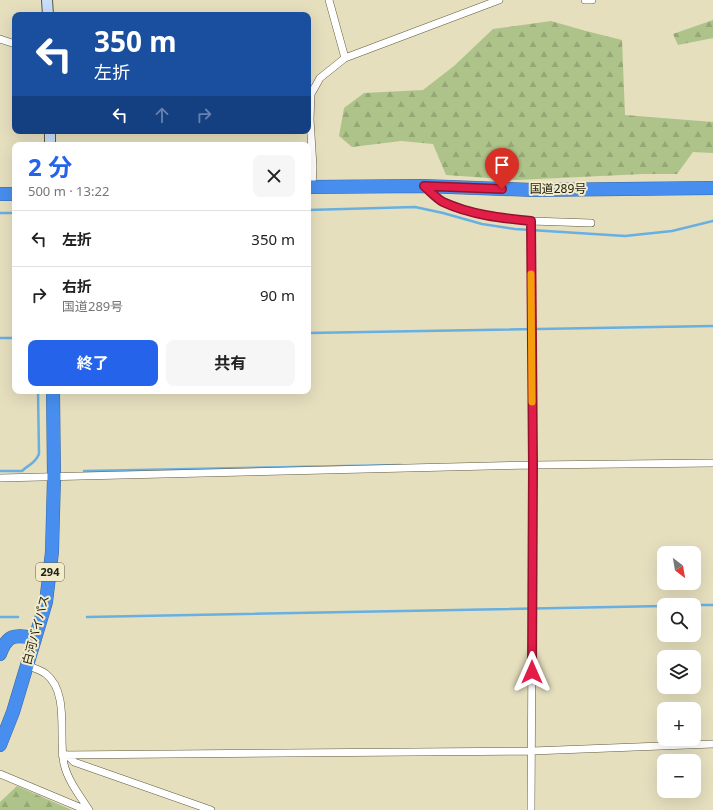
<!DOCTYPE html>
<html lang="ja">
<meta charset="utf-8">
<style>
:root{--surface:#fff;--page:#f6f6f6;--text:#222;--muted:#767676;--line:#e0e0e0;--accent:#2563eb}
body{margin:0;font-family:"Noto Sans","Noto Sans JP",sans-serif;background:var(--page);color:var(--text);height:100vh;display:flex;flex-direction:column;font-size:15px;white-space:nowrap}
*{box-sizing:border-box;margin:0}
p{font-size:13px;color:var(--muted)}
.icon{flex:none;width:22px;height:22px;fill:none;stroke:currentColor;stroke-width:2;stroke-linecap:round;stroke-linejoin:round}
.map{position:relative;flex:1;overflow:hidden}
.details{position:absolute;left:12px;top:142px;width:299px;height:252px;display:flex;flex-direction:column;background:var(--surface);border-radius:8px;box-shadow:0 4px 16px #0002}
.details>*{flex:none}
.hud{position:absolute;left:12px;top:12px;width:299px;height:122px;border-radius:8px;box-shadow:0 4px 16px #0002;background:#1a4fa0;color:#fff;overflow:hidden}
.needle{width:26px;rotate:149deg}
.controls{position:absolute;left:657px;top:546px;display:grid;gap:8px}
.controls a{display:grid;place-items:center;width:44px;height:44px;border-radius:8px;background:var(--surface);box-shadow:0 4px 16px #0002;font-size:20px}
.pin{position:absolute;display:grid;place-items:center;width:34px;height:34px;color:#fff;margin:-41px -17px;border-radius:50% 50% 50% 0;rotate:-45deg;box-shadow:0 0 4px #0007}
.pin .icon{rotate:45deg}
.me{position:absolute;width:44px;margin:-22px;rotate:0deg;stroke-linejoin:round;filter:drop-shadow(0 0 3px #0008)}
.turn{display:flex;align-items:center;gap:14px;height:84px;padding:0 16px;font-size:18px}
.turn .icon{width:52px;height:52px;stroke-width:2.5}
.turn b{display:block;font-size:28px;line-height:34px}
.lanes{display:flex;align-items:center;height:38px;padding:0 16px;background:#0003;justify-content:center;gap:20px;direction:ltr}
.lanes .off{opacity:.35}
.round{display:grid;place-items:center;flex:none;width:42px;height:42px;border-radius:8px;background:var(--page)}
.head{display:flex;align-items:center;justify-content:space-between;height:68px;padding:0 16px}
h1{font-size:24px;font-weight:700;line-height:30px;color:var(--accent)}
.action{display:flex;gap:8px;margin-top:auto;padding:8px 16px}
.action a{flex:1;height:46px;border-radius:8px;background:var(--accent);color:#fff;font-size:16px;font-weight:700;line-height:46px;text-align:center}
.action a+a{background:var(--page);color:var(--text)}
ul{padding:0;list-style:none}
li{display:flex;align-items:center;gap:12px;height:56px;padding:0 16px;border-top:1px solid var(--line)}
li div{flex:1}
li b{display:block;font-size:15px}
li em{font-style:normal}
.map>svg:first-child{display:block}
.forest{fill:url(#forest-firs)}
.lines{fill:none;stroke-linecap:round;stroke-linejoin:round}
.stream{stroke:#68afe2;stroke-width:2.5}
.street-casing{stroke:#605a3d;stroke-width:8}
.secondary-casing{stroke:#605a3d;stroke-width:12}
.highway-casing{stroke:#3b68a2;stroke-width:14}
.street{stroke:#fff;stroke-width:7}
.secondary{stroke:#c8ddfa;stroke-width:10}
.highway{stroke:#478eee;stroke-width:13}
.route-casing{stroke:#92132f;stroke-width:10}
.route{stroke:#e11d48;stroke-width:7}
.slow{stroke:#f59e0b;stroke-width:7}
.labels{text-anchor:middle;stroke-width:4;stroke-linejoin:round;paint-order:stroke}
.shield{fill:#f3eccb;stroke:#625f4c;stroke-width:1}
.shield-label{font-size:11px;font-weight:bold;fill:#242215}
.street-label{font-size:12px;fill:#242215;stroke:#f3eccb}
</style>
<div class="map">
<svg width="713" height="810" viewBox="0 0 713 810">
<defs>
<pattern id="forest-firs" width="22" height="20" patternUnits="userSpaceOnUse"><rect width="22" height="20" fill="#adc389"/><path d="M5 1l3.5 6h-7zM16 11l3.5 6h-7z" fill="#95a775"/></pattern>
</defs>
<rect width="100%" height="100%" fill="#e5dfbe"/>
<path class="forest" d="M713,20v18l-35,7 -5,-11z
M551,21l35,10 36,9 3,75 88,7v31l-20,-1 -16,22h-34l-126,6 -71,-5 -13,-31 -32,-3 -49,6 -13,-11 5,-28 20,-15 59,-3 31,-24 39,-37z
M17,786l55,24h-72v-8z"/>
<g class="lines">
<path class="stream" d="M308,210l107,-3 28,6 39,11 33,5 110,7 47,-5 41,-10
M0,213h15
M308,333l405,-7
M0,338h15
M0,471h22c7,-7 13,-7 17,-17l-1,-63
M84,471l317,-6
M694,605h19
M0,617h18
M87,617l577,-11"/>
<defs>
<path id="street" d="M329,0l16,58
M585,0h7
M0,39l15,5
M312,187l1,-20 -3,-48 1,-25 9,-16 25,-20 154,-58
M425,188l17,13 21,8 27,7 41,5 2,244 -2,345
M531,221l60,2
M0,478l533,-13 180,-2
M27,665c6,3 14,5 19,9 24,19 12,64 18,90 4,17 16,32 25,46
M62,755l470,-4 181,-7
M67,755l7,7 137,48
M0,774l86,36"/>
<path id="secondary" d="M47,0l1,15
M50,131v14"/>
<path id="highway" d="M308,187l115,-1 110,4 180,-2
M0,194h15
M0,654c8,-21 15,-19 35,-16
M0,745l13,-33 33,-110 6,-50 2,-75 -1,-86"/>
</defs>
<use href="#street" class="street-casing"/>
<use href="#secondary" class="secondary-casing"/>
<use href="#highway" class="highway-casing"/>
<use href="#street" class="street"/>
<use href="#secondary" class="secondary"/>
<use href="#highway" class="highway"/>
</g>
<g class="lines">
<defs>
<path id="route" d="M502,189l-78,-3c6,5 12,12 19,16 28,13 58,16 88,19l2,244 -1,207"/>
</defs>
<use href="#route" class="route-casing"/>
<use href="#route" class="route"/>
<path class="slow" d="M531,274l1,128"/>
</g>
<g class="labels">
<rect class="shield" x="36" y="563" width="28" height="18" rx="3"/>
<g class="shield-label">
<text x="50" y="576">294</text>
</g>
<g class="street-label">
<text x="558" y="193">国道289号</text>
<text transform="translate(36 630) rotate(-75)" y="4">白河バイパス</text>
</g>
</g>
</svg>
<div class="controls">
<a><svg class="needle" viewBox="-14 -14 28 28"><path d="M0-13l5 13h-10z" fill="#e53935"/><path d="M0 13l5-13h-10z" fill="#767676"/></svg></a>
<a><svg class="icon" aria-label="search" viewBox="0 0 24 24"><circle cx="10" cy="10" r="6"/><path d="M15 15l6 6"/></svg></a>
<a><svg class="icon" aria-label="layers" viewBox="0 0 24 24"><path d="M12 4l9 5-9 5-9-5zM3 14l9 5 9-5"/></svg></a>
<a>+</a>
<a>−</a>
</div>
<div class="pin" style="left:502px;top:189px;background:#d93025"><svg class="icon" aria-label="arrive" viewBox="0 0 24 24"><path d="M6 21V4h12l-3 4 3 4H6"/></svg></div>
<svg class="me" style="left:532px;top:672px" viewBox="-20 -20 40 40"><path d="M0-17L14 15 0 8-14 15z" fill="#e11d48" stroke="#fff" stroke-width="4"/></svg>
<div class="hud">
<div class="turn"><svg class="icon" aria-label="left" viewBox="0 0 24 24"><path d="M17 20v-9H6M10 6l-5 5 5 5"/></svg><div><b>350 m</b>左折</div></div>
<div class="lanes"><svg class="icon" aria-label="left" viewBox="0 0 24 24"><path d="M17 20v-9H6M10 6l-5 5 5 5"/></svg><svg class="icon off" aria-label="ahead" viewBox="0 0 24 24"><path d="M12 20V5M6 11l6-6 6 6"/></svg><svg class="icon off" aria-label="right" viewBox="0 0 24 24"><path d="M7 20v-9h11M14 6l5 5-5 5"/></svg></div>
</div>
<section class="details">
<div class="head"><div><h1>2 分</h1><p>500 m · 13:22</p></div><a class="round"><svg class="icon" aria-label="close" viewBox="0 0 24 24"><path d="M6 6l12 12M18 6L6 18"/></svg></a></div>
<ul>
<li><svg class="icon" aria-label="left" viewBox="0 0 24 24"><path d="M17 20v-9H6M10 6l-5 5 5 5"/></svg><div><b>左折</b></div><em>350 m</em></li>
<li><svg class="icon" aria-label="right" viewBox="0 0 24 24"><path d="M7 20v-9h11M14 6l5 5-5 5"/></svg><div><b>右折</b><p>国道289号</p></div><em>90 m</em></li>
</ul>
<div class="action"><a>終了</a><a>共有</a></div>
</section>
</div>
